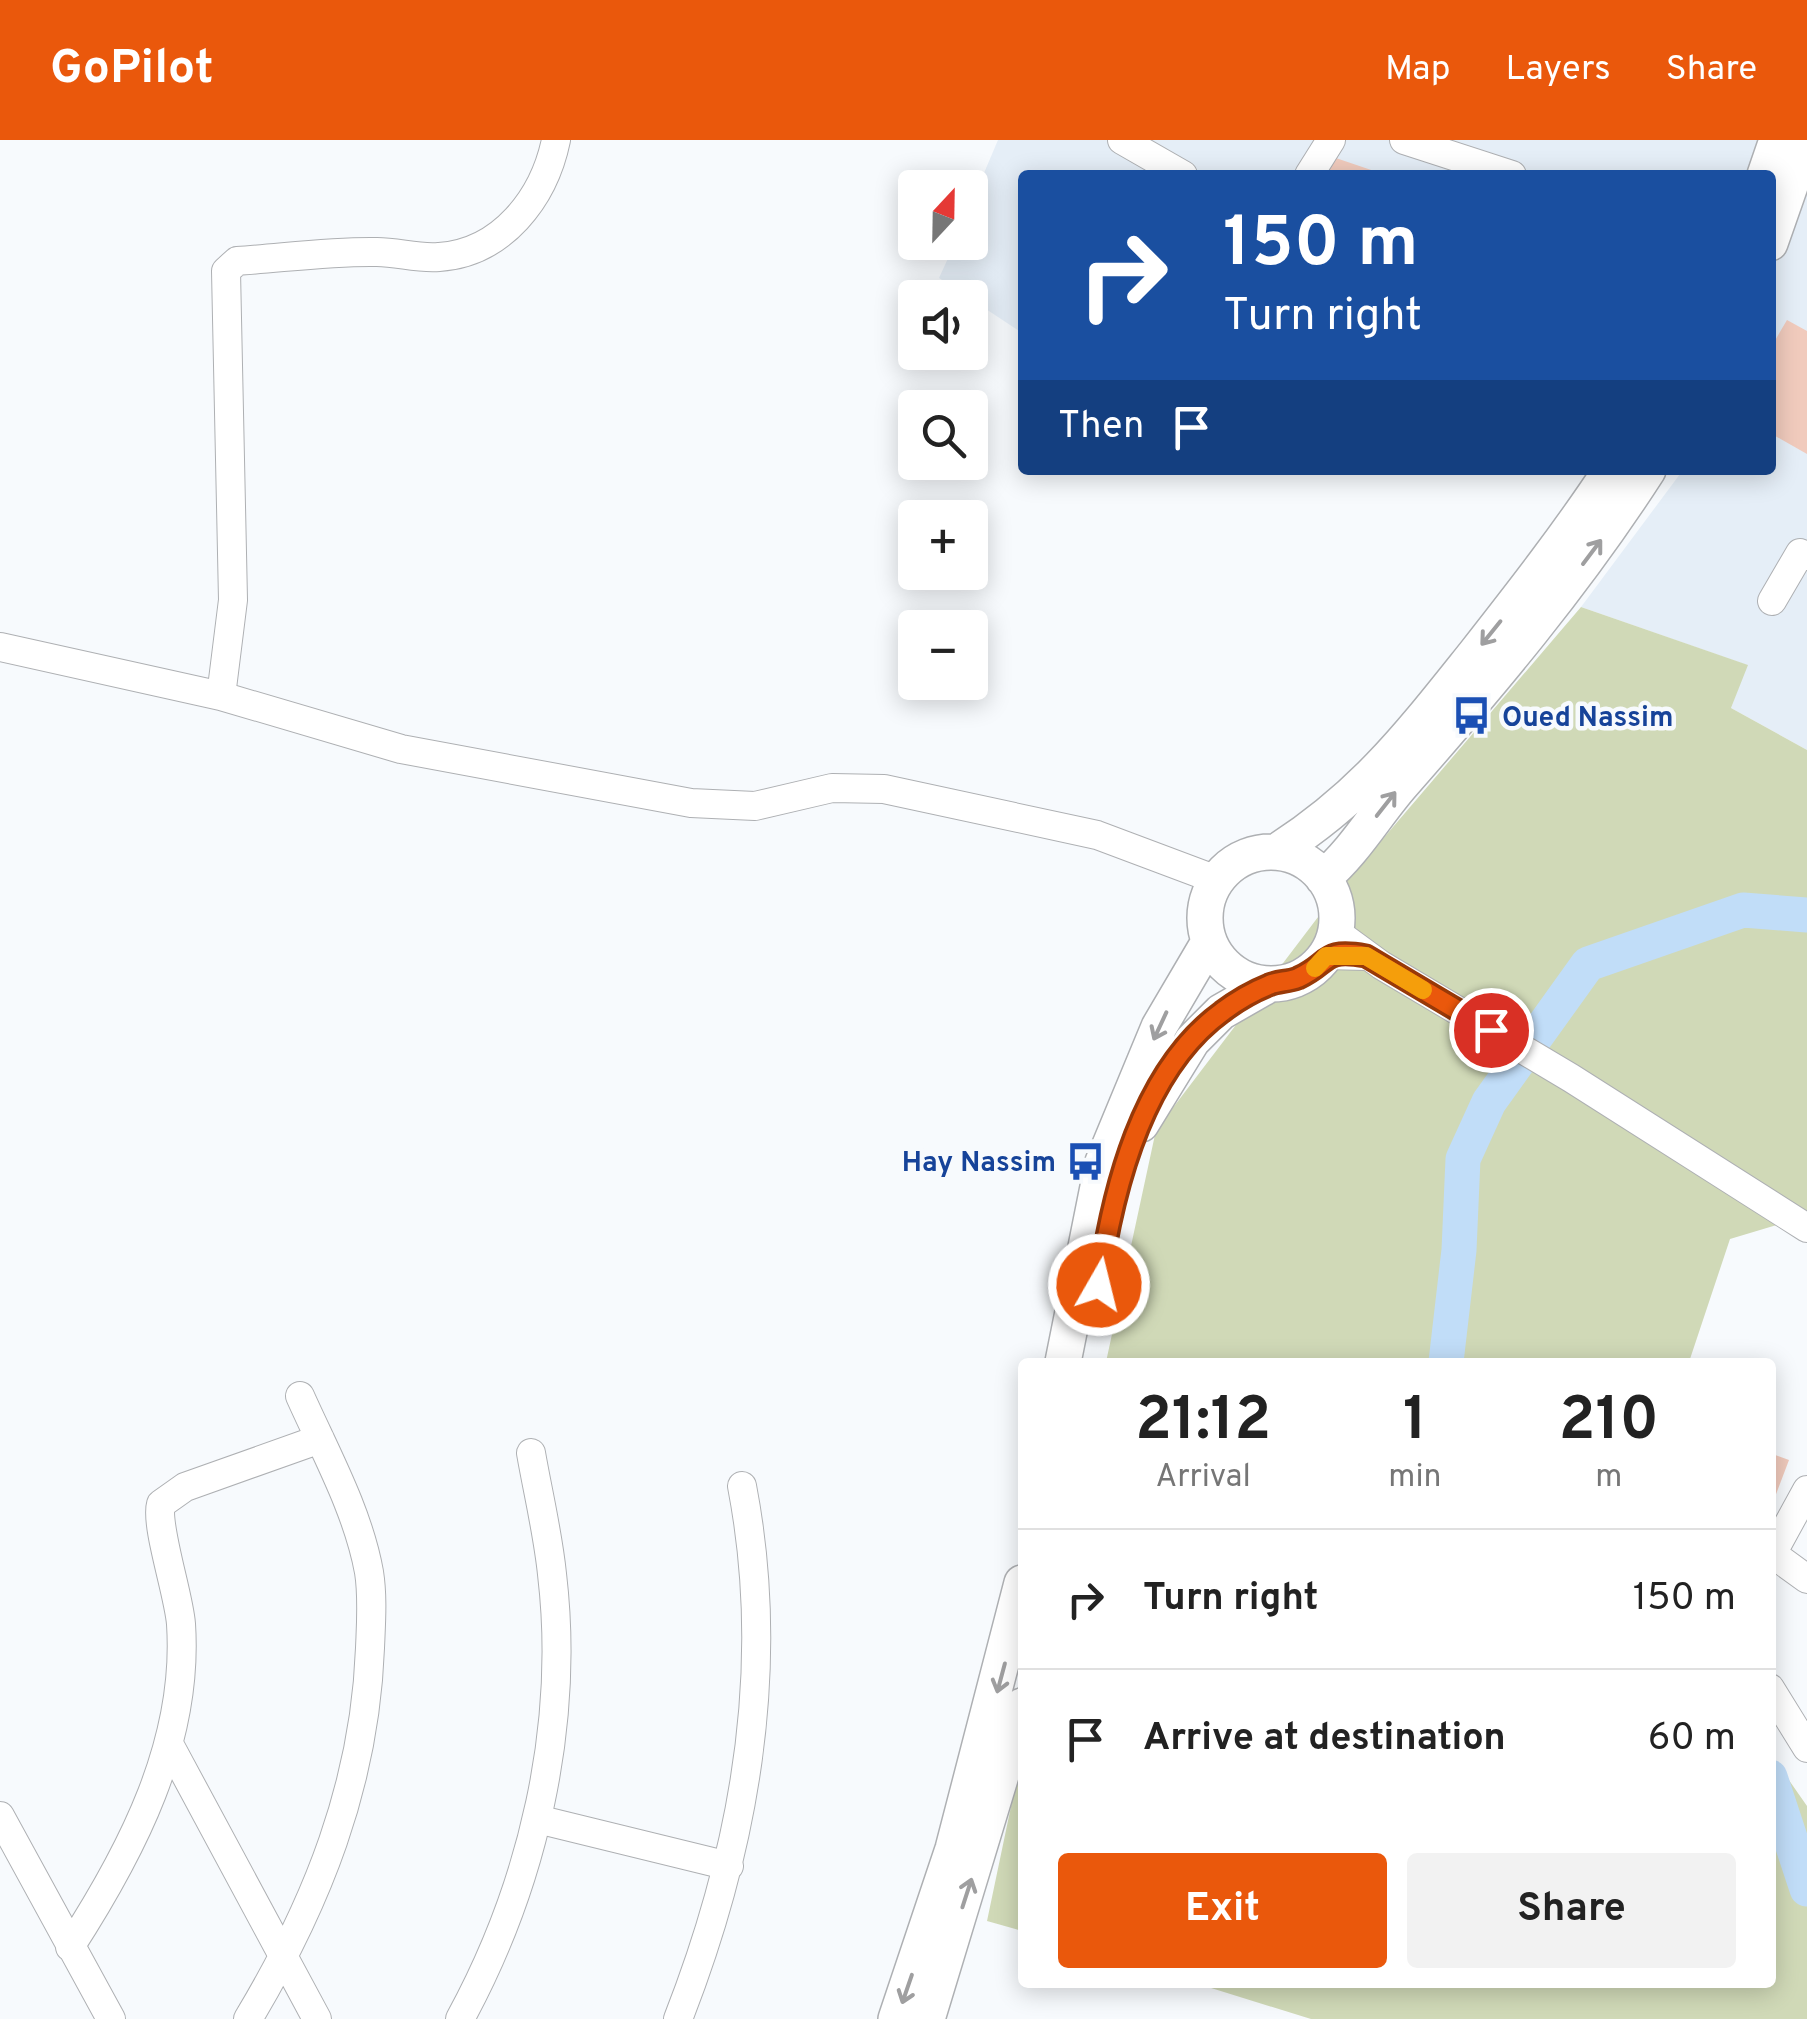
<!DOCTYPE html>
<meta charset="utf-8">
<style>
:root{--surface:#fff;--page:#f2f2f2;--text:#222;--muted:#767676;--line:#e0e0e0;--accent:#ea580c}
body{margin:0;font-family:Overpass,sans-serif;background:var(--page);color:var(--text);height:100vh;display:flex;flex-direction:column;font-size:38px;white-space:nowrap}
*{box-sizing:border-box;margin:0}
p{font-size:32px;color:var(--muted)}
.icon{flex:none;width:55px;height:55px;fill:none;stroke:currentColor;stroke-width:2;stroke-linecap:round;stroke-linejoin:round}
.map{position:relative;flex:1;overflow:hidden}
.drawer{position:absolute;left:1018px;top:1218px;width:758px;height:630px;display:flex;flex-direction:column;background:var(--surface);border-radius:10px;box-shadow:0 5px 25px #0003}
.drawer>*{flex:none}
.guide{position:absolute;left:1018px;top:30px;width:758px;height:305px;border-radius:10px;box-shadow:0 5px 25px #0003;background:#1a4fa0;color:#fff;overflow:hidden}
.needle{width:65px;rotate:22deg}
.buttons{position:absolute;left:898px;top:30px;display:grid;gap:20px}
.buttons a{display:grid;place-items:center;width:90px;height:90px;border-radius:10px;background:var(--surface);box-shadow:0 5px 25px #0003;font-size:50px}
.pin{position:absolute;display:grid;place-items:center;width:85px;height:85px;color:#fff;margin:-42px;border:5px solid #fff;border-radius:50%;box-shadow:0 2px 10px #0007}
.me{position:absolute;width:110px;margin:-55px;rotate:8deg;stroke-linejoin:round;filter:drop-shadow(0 0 8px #0008)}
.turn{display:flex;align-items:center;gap:35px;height:210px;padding:0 40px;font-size:45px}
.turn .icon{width:130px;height:130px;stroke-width:2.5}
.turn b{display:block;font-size:70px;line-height:85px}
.then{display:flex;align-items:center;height:95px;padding:0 40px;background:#0003;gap:20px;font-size:38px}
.eta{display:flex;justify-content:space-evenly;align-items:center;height:170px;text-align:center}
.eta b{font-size:60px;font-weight:700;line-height:70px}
.primary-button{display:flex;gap:20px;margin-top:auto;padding:20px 40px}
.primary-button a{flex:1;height:115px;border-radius:10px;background:var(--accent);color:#fff;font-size:40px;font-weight:700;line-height:115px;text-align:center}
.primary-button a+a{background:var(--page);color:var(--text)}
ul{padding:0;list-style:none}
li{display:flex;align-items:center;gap:30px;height:140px;padding:0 40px;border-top:2px solid var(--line)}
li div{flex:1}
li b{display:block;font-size:38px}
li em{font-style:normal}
header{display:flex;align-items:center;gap:60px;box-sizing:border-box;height:140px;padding:0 50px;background:var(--accent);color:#fff}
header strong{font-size:48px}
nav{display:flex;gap:55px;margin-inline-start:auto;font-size:35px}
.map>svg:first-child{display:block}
.built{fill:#e5eef7}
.green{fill:#d0d9b7}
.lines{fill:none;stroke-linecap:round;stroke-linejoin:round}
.river{stroke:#c1ddf8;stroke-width:35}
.building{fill:#f1cbbd}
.minor-casing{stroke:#aeb0b3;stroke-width:30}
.major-casing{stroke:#aeb0b3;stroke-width:38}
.minor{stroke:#fff;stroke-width:28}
.major{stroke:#fff;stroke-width:35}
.oneway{stroke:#9f9fa0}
.route-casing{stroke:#983908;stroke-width:25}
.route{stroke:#ea580c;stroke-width:18}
.slow{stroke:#f59e0b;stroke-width:18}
.labels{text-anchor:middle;stroke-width:9;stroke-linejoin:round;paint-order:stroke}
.transit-label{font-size:28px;font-weight:bold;fill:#164399;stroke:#f7fafd;text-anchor:start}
</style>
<header>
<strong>GoPilot</strong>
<nav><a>Map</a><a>Layers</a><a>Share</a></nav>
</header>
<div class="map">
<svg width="1807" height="1879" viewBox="0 0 1807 1879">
<rect width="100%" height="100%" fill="#f7fafd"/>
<path class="built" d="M998,0h809v610l-76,-42 16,-43 -166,-58 102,-137h87v-295h-748v158l-83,-55 16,-35 15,-1v-36z"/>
<path class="green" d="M1581,467l167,58 -17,43 76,42v466l-77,23 -41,123h-583l50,-232 178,-234z
M1770,1613l37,53v213h-496l-116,-36 575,-1z
M1022,1614v177l-35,-10z"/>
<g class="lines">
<path class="river" d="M1446,1222l13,-112 4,-91 26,-57 99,-138 155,-54 64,5
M1770,1637l37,112"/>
</g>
<path class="building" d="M1327,15l56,19v1h-63z
M1787,180l20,11v123l-37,-21v-84z
M1770,1313l19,7 -19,50z"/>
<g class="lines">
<defs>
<path id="minor" d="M1122,0l61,35
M1404,0l108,35
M1309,35l22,-35
M1772,461l28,-48 7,3
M0,507l221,49 180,53 290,54 64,3 77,-18 52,1 213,46 120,45
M221,556l12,-96 -7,-329 11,-10c46,-3 94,-10 140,-9 21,0 41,7 62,5 63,-4 105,-59 117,-117
M1336,792l45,33 190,113 236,150
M1326,815l40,1
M1770,1412l37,27
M1772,1414l35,-64
M1770,1548l37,60
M169,1604l148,275
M0,1676l111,203
M537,1679l192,47
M70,1807c62,-96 119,-205 111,-323 -2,-29 -26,-99 -20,-120l24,-17 135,-48
M248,1879c69,-115 117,-235 122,-371 1,-25 3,-51 -1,-76 -11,-61 -44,-120 -69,-176
M460,1879c73,-134 110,-293 92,-445 -4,-40 -14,-81 -21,-121
M678,1879c67,-171 99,-351 64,-533"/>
<path id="major" d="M1765,35l12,-35
M1770,103l36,-103
M1276,712c88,-56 135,-118 199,-198 47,-60 94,-120 136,-184
M1205 778a66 66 0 1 1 132 0a66 66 0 1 1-132 0Z
M1323,738c32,-27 52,-63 79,-94 88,-100 174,-202 246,-314
M1141,984l51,-83 29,-29 49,-28
M1063,1222l40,-200 56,-135 50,-85
M896,1879l57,-170 69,-266
M927,1879l95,-313"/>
</defs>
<use href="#minor" class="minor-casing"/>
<use href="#major" class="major-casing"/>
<use href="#minor" class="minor"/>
<use href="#major" class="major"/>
</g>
<defs><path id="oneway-shaft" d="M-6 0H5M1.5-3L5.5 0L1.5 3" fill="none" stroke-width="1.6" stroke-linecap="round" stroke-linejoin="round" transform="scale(2.5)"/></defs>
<g class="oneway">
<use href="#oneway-shaft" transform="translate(1592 412) rotate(-53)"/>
<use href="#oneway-shaft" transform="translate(1491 493) rotate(129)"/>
<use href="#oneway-shaft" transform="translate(1386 664) rotate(-52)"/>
<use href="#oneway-shaft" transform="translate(1160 886) rotate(115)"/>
<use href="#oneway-shaft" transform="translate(1001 1538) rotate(105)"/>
<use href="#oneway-shaft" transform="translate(967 1753) rotate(-72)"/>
<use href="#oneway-shaft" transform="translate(907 1849) rotate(109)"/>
</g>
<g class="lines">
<defs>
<path id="route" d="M1099,1145c13,-93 42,-214 123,-273 13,-10 32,-21 47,-27 9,-4 19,-3 29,-7 33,-15 23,-30 68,-22l125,74"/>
</defs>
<use href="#route" class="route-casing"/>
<use href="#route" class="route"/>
<path class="slow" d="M1315,828l11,-12h40l57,34"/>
</g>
<defs>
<symbol id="bus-bare" viewBox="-9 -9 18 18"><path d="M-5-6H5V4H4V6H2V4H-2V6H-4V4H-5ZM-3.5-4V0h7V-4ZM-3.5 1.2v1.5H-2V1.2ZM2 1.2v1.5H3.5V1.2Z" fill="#1a4fb4" stroke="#f7fafd" stroke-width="2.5" paint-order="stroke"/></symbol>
</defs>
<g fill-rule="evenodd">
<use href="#bus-bare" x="1444" y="548" width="55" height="55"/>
<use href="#bus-bare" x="1058" y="994" width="55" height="55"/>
</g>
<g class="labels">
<g class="transit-label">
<text x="1502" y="586">Oued Nassim</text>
<text x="1056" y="1031" text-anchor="end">Hay Nassim</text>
</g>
</g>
</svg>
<div class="buttons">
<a><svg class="needle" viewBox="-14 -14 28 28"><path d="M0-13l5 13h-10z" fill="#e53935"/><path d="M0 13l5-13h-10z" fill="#767676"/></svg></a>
<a><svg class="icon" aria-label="sound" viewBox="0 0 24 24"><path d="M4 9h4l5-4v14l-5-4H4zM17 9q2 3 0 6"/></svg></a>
<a><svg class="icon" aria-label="search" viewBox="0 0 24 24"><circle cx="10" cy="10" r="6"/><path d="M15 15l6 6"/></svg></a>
<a>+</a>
<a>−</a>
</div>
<div class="pin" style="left:1491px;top:890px;background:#d93025"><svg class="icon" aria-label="arrive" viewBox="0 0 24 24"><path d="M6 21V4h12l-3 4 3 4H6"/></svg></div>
<svg class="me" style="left:1099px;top:1145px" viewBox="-20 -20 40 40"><circle r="17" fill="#ea580c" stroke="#fff" stroke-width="3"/><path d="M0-11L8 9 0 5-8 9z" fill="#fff"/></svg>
<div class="guide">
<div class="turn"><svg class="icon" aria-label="right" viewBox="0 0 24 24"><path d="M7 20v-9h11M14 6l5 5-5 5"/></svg><div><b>150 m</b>Turn right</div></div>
<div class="then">Then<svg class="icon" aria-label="arrive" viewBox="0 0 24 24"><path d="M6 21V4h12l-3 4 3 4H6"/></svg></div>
</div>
<section class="drawer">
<div class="eta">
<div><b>21:12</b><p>Arrival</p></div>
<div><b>1</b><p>min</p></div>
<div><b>210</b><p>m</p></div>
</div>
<ul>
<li><svg class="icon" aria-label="right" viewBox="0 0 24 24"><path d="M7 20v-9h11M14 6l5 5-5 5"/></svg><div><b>Turn right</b></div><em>150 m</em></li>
<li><svg class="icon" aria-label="arrive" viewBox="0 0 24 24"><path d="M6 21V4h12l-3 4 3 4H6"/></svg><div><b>Arrive at destination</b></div><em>60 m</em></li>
</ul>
<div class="primary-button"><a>Exit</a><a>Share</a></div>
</section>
</div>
